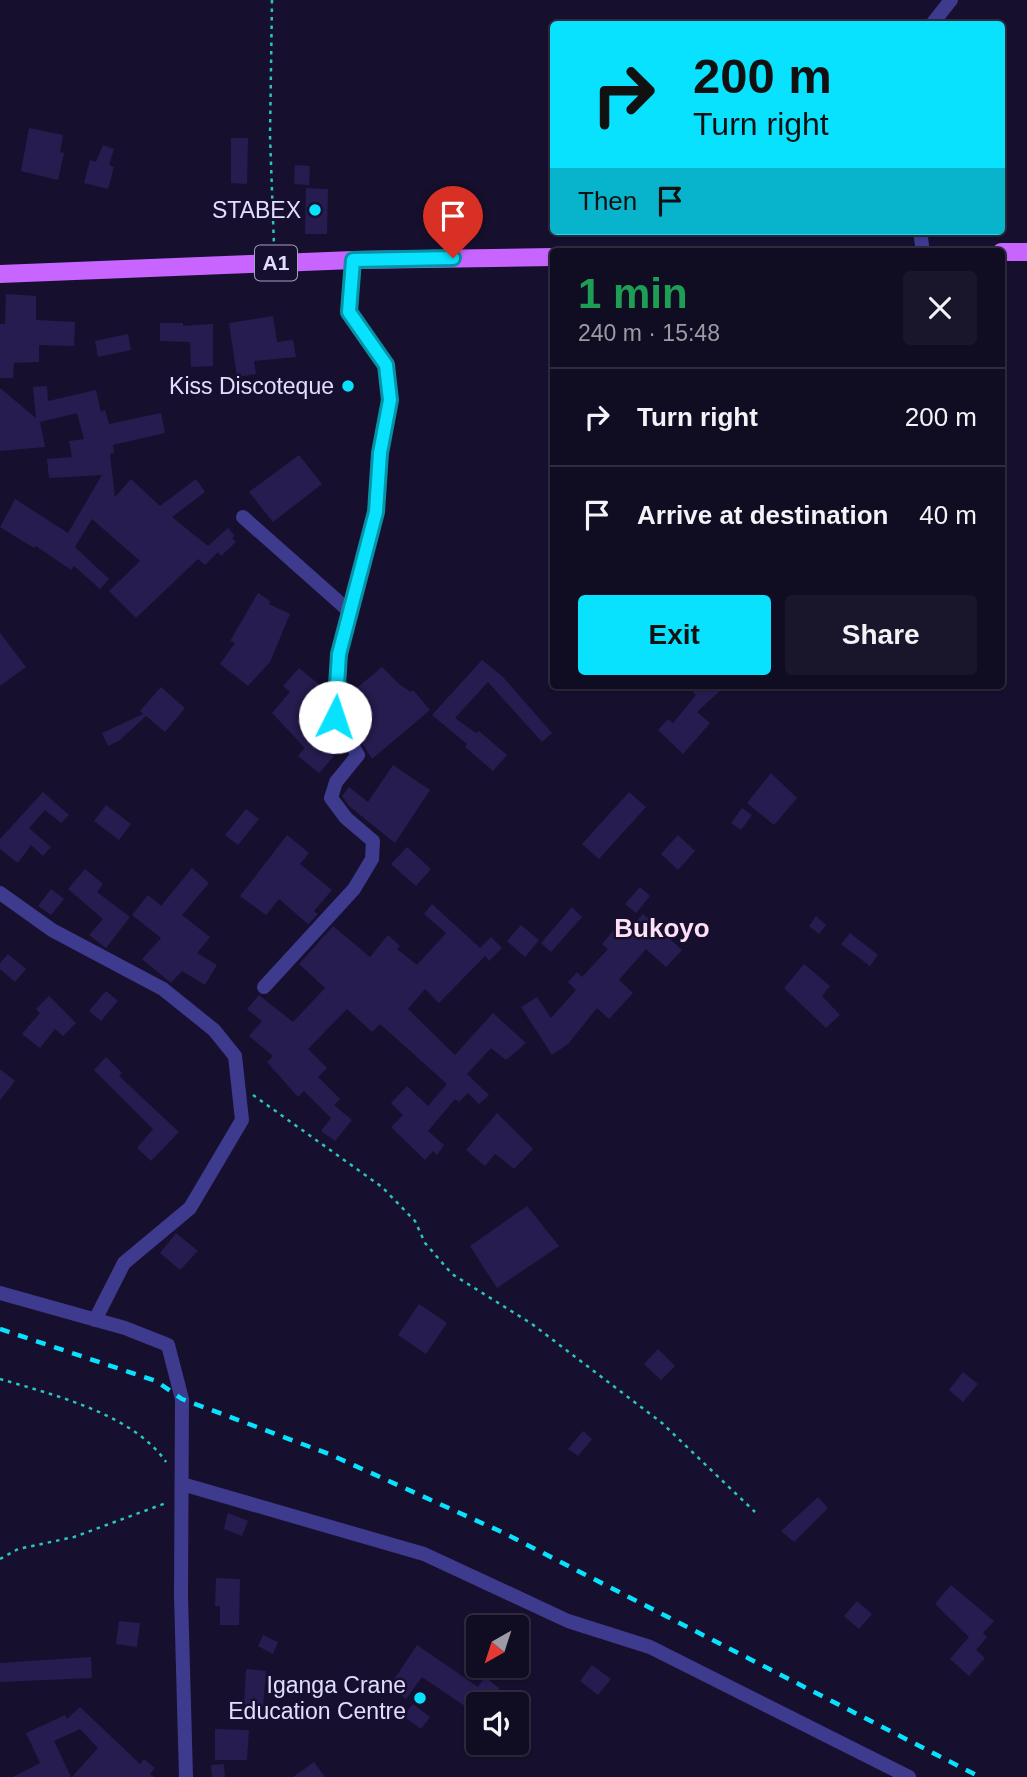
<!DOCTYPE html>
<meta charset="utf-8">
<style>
:root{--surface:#100c22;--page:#19152a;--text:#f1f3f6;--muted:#9c9ba5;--line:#302c40;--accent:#09e2ff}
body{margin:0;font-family:Helvetica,sans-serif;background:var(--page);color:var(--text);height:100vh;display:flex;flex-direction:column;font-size:26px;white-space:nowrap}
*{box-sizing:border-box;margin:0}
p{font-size:23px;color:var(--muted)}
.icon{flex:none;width:38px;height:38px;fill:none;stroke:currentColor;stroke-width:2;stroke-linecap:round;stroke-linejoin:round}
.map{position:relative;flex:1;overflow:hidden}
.sheet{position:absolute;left:550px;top:248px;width:455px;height:441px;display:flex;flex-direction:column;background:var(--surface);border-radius:7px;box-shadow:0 2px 5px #0004,0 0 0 2px var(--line)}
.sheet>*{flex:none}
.banner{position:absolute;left:550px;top:21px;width:455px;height:214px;border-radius:7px;box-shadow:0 2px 5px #0004,0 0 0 2px var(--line);background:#09e2ff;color:#111;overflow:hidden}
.needle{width:46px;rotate:219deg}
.controls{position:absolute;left:466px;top:1615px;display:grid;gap:14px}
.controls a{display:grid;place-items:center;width:63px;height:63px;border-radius:7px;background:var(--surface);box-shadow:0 2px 5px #0004,0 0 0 2px var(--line);font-size:35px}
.pin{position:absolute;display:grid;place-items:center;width:60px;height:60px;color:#fff;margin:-72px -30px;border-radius:50% 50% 50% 0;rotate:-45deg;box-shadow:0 0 7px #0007}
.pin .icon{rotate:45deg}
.me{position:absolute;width:77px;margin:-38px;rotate:4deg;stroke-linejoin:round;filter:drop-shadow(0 0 5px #0008)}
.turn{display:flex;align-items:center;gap:24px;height:147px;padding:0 28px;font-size:32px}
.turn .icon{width:91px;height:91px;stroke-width:2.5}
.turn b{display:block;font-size:49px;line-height:60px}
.then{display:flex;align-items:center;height:66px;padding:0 28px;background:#0003;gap:14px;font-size:26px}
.round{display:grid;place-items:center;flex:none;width:74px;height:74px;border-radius:7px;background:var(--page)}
.headline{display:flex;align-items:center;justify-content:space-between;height:119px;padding:0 28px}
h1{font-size:42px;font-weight:800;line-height:52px;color:#1e9e55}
.primary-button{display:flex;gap:14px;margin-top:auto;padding:14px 28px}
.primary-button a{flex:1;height:80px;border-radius:7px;background:var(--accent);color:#111;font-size:28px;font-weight:800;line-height:80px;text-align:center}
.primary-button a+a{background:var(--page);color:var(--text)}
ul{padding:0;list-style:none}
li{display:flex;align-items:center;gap:21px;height:98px;padding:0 28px;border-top:2px solid var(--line)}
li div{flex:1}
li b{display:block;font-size:26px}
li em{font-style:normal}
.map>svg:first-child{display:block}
.building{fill:#271c4f}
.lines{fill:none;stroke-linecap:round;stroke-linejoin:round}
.path{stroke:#2bc5be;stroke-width:2.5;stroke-dasharray:3.5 5;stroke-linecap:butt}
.street{stroke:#3e3a8e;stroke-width:14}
.primary{stroke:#c864ff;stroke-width:18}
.rail{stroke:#09e2ff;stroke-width:4.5;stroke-dasharray:10 9;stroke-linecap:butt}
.route-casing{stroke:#0693a6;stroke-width:18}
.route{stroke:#09e2ff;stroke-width:12}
.poi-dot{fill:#09e2ff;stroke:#16102e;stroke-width:2.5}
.labels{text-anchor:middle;stroke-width:5;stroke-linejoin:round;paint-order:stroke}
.shield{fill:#16102e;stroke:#a5a0c0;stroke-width:2}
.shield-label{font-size:21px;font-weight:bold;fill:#e2ddff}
.poi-label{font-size:23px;fill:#e2ddff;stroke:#16102e;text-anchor:end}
.quarter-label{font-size:26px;font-weight:bold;fill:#ffdff3;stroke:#16102e}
</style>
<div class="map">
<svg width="1027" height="1777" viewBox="0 0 1027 1777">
<rect width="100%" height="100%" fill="#16102e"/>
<path class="building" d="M29,128l34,7 -3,17 4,1 -6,27 -37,-9z
M231,138h17l-1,46 -16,-1z
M103,145l11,4 -5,16 5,2 -6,22 -24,-6 6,-23 6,2z
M295,165l15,1 -1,19 -15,-1z
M306,188l22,1 -1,45h-22z
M6,294l30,2v24l39,2 -1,24 -35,-1v17l-25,1 -1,15h-13v-54h5z
M273,316l4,26 16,-2 3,17 -42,4 2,13 -19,3 -8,-54z
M160,323h23v3l30,-2v42l-22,1 -1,-25 -30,-1z
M128,334l3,16 -33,7 -3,-16z
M47,386l1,15 48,-11 5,22 4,-2 4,14 52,-11 4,20 -52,12 1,8 -4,1 5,43 16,-18 29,27 36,-27 9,13 -33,25 36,29 20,-18 7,8 -3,2 4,4 -15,14 -3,-4 -13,13 -7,-6 -62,59 -27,-27 31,-30 -48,-42 -17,28 34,32 -9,10 -26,-23 -3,4 -35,-24 -2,2 -34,-21 15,-28 53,34 34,-58 -53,3 -2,-19 25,-2 -3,-16 15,-2 -7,-26 -37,9 5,25 -45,4v-63l36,30 -3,-31z
M299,455l23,29 -49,38 -24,-30z
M258,593l12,8 -1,3 21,10 -20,48 -22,24 -28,-22 15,-21 -5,-2z
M0,633l26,34 -26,19z
M482,660l21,17 49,56 -10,9 -54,-60 -33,36 21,15 3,-2 28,24 -14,16 -28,-24 2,-3 -35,-29z
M382,667l17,17 12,8 2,-2 17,20 -58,49 -25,-40 7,-8 -8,-14z
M299,668l28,23v6l-15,17 21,19 9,14 -23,26 -21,-17 7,-8 -33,-35 18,-21 -7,-6z
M699,686h26l-28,26 13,11 -27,31 -25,-24 10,-11 5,4 23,-28 -3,-3z
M161,687l24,21 -20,24 -19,-16 -26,24 -12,6 -6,-13 41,-19 -3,-3z
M393,765l37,25 -35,53 -46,-37 -7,-10 7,-9 19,15z
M771,773l26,25 -23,27 -27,-22z
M43,792l26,23 -8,8 -16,-13 -16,18 22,19 -8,9 -12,-11 -13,18 -18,-14v-10z
M629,792l17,15 -47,52 -17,-15z
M106,805l25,19 -12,16 -25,-19z
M742,808l10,7 -11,15 -10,-7z
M246,809l13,10 -21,26 -13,-10z
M287,835l22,18 -9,11 32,26 -18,21 4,3 -10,10 -29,-25 -13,16 -26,-19z
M678,835l17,16 -17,19 -17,-16z
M407,847l24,22 -15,17 -25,-22z
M192,868l17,15 -27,32 28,22 -13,16 20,12 -12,20 -23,-14 -11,12 -29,-24 19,-21 -29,-23 16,-20 13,11z
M85,869l18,15 -6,8 33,25 -24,31 -17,-13 14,-16 -35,-30z
M640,887l10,9 -14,17 -11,-9z
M51,889l13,10 -13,16 -13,-9z
M432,904l48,44 11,-11 11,11 -13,13 -4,-5 -46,47 -14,-14 -17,20 47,46 38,-42 33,30 -20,17 -15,-12 -24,26 22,21 -10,9 -11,-11 -9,9 -4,-3 -27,32 16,14 -7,10 -4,-4 -8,9 -34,-33 12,-12 -12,-12 16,-17 21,20 19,-22 -67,-60 -8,8 -25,-23 -39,40 19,19 -9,9 22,22 -6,6 18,15 -17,21 -14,-10 10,-13 -27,-27 -6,6 -31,-35 6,-6 -24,-20 13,-15 -15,-12 12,-14 34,27 32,-34 -26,-24 34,-38 37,31 18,-22 12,11 -3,3 20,16 29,-32 -22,-19z
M572,907l10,10 -31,35 -10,-9z
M643,914l39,36 -16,17 -20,-18 -27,31 14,13 -24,26 -12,-11 -29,36 -16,11 -31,-48 16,-10 14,21 25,-28 -8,-8 9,-10 5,5 26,-28 -6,-5 12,-14 9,7z
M816,916l10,9 -7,9 -10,-8z
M521,925l18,15 -14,17 -18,-16z
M850,933l28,22 -8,11 -29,-22z
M8,954l18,15 -11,13 -15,-13v-6z
M804,964l26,22 -8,10 18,19 -14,13 -42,-40z
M106,991l12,10 -17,20 -12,-10z
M49,996l27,27 -13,13 -8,-7 -15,19 -18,-14 18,-21 -4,-4z
M106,1057l16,16 -3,3 60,56 -28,29 -14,-13 16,-19 -59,-59z
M0,1069l15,12 -15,19z
M497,1113l36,36 -19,20 -19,-15 -10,12 -19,-16z
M527,1206l32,40 -62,42 -27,-42z
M176,1233l22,18 -18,19 -20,-17z
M419,1304l28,19 -21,31 -28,-19z
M658,1349l17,17 -14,14 -17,-16z
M963,1372l15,12 -15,18 -14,-12z
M583,1431l9,8 -14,17 -10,-7z
M818,1497l10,11 -34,34 -13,-11z
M228,1513l20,8 -6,15 -18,-7z
M216,1578l24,1 -1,46h-19v-19h-5z
M951,1585l43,36 -11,12 4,4 -11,13 9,8 -16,18 -19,-17 19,-22 -34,-33z
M857,1601l15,13 -13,15 -15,-13z
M119,1621l21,2 -3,24 -21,-3z
M263,1635l15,7 -5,12 -15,-8z
M417,1645l61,42 7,-10 14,11v5l-9,11h-12v11l-56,-38 -16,22 -17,-12z
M91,1657l1,21 -92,4v-19z
M592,1665l19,14 -13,16 -18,-14z
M246,1669l20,2 -3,36 -19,-2z
M413,1704l17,13 -9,12 -18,-13z
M80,1707l60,57 4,-5 11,9 -5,6 4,3h-82l26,-29 -18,-19 -26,12 17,36h-58l27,-14 -14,-30 39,-18 2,4z
M215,1729l34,1 -2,30h-32z
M314,1762l11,15h-32z
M224,1764l1,13h-13l-1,-12z"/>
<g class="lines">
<path class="path" d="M272,0l-2,136 4,110
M253,1095l129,92 33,34 10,22 27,31 80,50 130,99 93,89
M0,1379c54,16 133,35 166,83
M0,1559l18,-10 56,-12 92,-34"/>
<path class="street" d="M932,24l19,-24
M920,231l3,21
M243,517l106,94
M0,893l52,37 111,59 51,41 21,26 7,64 -52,88 -66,55 -29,57
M264,987l90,-98 18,-30 1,-18 -27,-23 -15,-20 5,-16 22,-27 -23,-38 4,-63 37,-142 4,-59 10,-53 -4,-35 -37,-53 4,-52
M0,1293l125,35 43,17 14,54 -1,197 5,181
M182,1484l242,70 144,67 82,26 259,130"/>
<path class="primary" d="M1001,252h26
M0,274l353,-14 200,-3"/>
<path class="rail" d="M0,1329l156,52 26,18 147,55 175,79 476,244"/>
</g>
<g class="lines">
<defs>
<path id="route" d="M335,717l4,-63 37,-142 4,-59 10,-53 -4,-35 -37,-53 4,-52 100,-2"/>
</defs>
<use href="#route" class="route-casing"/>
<use href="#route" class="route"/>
</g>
<g class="poi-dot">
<circle cx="315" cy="210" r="7"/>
<circle cx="348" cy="386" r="7"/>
<circle cx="420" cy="1698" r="7"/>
</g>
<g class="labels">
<rect class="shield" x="255" y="245.5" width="42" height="35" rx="5"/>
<g class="shield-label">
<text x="276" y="270">A1</text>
</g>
<g class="poi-label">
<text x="301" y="218">STABEX</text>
<text x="334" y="394">Kiss Discoteque</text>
<text x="406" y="1693">Iganga Crane<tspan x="406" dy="26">Education Centre</tspan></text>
</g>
<g class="quarter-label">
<text x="662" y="937">Bukoyo</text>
</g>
</g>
</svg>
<div class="controls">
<a><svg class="needle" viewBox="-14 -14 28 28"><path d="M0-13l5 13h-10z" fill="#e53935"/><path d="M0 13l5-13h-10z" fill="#9c9ba5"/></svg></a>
<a><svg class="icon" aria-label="sound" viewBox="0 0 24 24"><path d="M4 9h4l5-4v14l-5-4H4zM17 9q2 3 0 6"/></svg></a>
</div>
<div class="pin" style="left:453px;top:258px;background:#d93025"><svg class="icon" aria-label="arrive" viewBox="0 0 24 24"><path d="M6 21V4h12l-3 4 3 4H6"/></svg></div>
<svg class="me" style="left:335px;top:717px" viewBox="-20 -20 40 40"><circle r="19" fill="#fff"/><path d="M0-13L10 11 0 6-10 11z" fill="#09e2ff"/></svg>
<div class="banner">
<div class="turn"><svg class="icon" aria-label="right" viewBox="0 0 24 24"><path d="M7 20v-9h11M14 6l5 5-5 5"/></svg><div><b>200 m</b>Turn right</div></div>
<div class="then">Then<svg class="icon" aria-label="arrive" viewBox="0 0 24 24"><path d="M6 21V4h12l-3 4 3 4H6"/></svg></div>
</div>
<section class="sheet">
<div class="headline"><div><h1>1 min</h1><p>240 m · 15:48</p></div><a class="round"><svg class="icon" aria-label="close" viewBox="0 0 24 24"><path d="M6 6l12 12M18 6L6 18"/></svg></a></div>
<ul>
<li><svg class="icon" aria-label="right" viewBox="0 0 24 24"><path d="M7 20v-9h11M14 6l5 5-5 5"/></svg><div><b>Turn right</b></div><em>200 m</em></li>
<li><svg class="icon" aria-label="arrive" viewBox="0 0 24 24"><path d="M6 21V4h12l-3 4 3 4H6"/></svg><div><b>Arrive at destination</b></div><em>40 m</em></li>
</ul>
<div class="primary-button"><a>Exit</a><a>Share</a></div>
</section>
</div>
